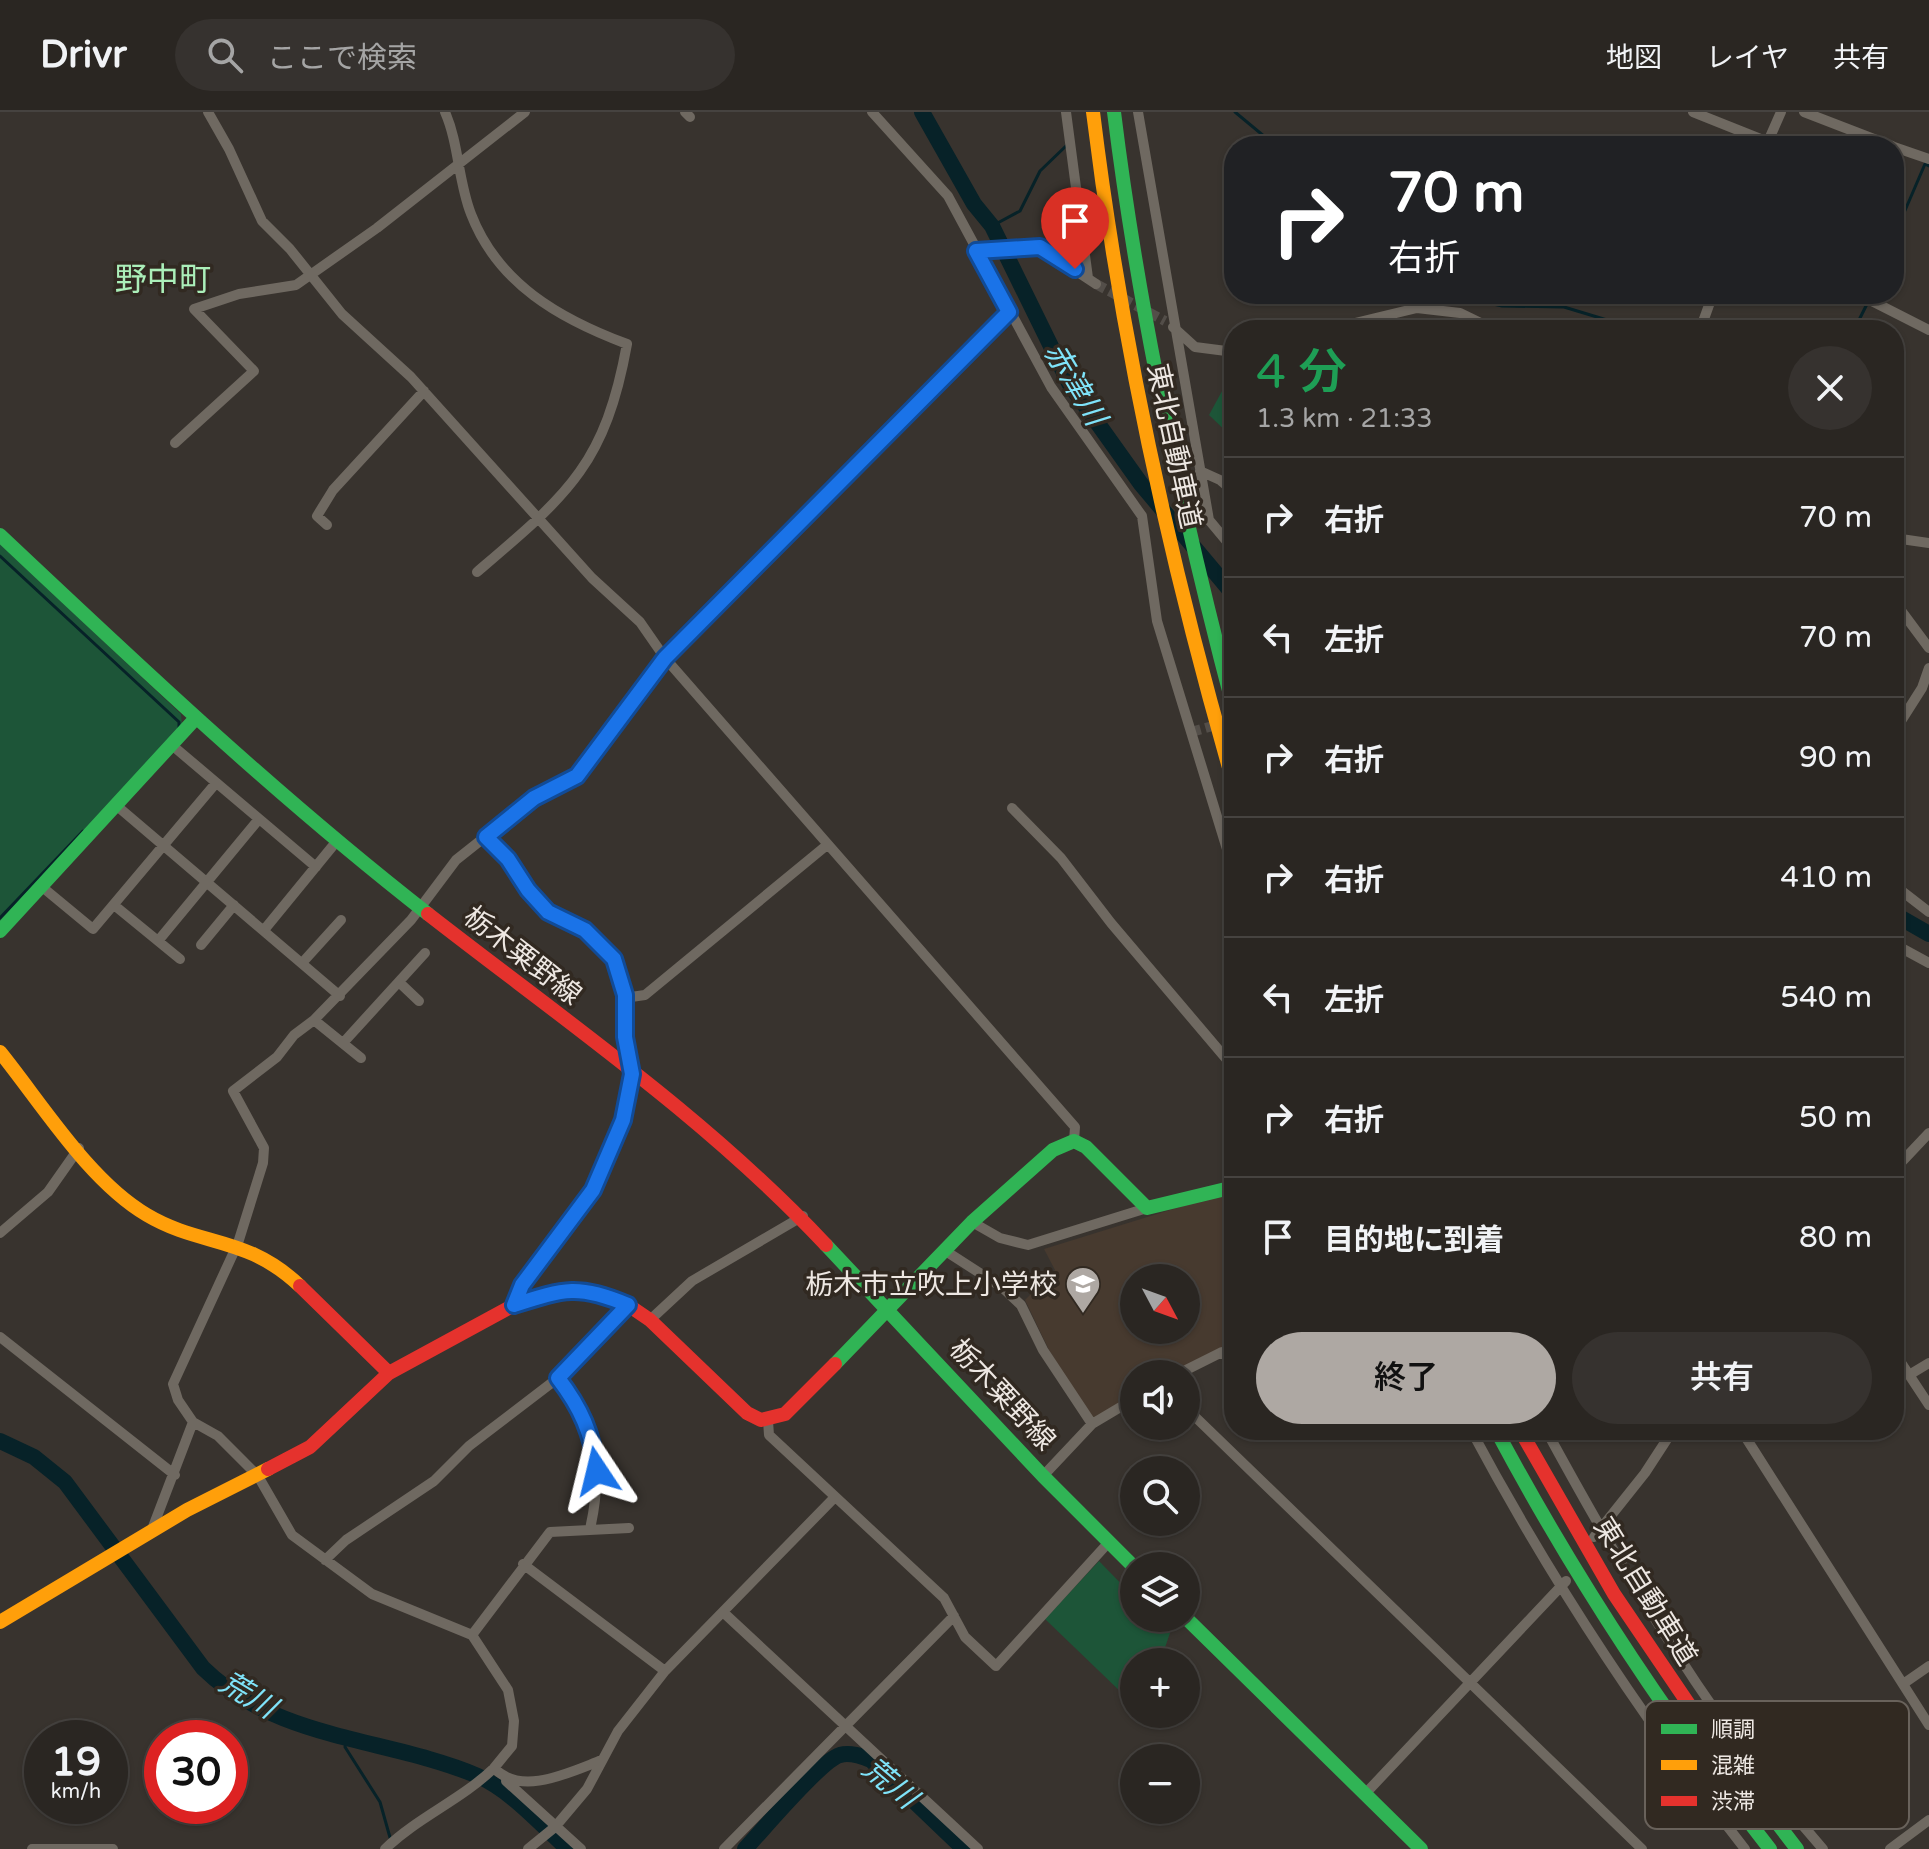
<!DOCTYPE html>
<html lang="ja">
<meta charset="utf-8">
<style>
:root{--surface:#2a2622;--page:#36322f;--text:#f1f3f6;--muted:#a5a5a5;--line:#464340;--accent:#aea8a3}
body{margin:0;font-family:"Varela Round","Noto Sans JP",sans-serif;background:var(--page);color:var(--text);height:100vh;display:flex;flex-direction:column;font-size:30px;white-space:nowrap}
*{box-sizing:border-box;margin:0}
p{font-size:26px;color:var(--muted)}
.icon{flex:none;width:44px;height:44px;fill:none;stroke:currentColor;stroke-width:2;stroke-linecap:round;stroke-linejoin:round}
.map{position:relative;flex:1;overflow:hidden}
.drawer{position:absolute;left:1224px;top:208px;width:680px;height:1120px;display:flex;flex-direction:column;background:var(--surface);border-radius:32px;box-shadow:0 2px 6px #0004,0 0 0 2px var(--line)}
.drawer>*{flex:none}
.banner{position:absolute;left:1224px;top:24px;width:680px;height:168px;border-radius:32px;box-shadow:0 2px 6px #0004,0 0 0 2px var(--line);background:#202124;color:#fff;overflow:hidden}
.needle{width:52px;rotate:131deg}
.controls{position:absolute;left:1120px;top:1152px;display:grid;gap:16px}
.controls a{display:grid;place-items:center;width:80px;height:80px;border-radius:50%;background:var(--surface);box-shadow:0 2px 6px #0004,0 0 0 2px var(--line);font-size:40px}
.speed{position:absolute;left:24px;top:1608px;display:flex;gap:16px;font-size:40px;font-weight:700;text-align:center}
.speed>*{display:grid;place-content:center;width:104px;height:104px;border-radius:50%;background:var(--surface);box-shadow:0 2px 6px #0004,0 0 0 2px var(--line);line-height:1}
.speed small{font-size:20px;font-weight:400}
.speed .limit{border:12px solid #d22;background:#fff;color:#111}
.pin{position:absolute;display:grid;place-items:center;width:68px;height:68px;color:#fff;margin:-82px -34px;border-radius:50% 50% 50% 0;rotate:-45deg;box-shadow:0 0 8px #0007}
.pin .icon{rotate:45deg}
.me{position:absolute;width:88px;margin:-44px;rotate:350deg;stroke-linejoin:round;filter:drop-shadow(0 0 6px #0008)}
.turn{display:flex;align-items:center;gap:28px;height:168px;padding:0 32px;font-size:36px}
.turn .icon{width:104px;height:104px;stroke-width:2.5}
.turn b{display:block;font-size:56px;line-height:68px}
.round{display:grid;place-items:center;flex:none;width:84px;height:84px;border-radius:42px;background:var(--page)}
.overview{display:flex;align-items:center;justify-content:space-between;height:136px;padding:0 32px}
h1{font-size:48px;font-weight:600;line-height:60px;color:#1e9e55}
.action{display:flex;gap:16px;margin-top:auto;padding:16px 32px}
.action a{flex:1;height:92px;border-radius:48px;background:var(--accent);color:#111;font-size:32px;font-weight:600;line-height:92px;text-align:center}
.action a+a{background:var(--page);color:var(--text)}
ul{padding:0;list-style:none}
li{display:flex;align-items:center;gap:24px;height:120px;padding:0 32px;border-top:2px solid var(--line)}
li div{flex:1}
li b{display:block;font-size:30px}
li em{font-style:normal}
header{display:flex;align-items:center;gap:48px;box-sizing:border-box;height:112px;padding:0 40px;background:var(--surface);border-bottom:2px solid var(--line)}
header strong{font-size:38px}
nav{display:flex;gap:44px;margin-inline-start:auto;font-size:28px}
.search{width:560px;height:72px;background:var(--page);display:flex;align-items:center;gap:20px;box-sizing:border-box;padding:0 28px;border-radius:44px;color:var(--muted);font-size:30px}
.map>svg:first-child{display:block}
.built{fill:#473a2f;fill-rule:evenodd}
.green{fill:#1d5538}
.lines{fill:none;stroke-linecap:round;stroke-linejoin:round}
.stream{stroke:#072228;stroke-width:3}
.river{stroke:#072228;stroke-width:16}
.street-tunnel{stroke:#534e49;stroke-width:10;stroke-dasharray:10 5;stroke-linecap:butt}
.street{stroke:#6f6961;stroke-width:10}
.fast{stroke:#30b455;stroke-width:14}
.slow{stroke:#ff9f0a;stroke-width:14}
.jam{stroke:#e5322d;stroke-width:14}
.route-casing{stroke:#114b97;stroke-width:20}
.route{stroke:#1a73e8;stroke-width:14}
.labels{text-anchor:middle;stroke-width:7;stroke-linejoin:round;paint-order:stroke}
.street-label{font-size:28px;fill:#ede7e2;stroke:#312921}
.poi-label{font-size:28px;fill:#ede7e2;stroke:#312921;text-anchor:end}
.water-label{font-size:30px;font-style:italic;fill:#7fe3f9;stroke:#312921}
.quarter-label{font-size:32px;fill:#abefb9;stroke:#312921}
.key{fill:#312921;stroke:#69625b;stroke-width:2}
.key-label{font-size:22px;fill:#ede7e2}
</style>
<header>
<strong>Drivr</strong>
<div class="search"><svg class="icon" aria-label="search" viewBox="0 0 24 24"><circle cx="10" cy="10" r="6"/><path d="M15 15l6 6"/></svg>ここで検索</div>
<nav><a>地図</a><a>レイヤ</a><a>共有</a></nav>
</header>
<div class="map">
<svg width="1929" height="1737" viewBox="0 0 1929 1737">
<rect width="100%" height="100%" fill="#38332e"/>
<path class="built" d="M1234,1082v161l-5,-6h-8l-47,25h-40v22l-42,24 -43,-70 -24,-50 30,-30 -11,-21 155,-48zM1134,1166h52v52h-52z"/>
<path class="green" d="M1234,257v70l-25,-24z
M0,432l181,170 1,11 -182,199z
M1099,1449l35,36v21h21l15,15 -10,29h-26v25l-9,9 -80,-77z"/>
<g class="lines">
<path class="stream" d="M1235,0l41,34
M992,114l28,-15 20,-40 27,-26
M1894,124l31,-72 4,2
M1458,184l44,10 62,1 76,23
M1854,218l13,-26
M0,444l179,166v8
M0,806l83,-87
M347,1625l-2,10 35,55 11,39"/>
<path class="river" d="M922,0l52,92 18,22 77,157 72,101 93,111
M1894,802l35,20
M0,1329l34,16 31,25 138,186c73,72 186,70 275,108 34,15 63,49 90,73
M745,1737c17,-18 76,-89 95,-94 10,-3 21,1 31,5l93,89"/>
<path class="street-tunnel" d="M1096,172l69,37
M1191,620l43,-12"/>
<path class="street" d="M208,0l21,37 33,72 28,28 52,65 69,63 181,201 48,44 25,36 410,469 -1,14
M445,0c14,32 13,69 26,102 27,70 89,105 156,130 -22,122 -60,151 -150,228
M685,0l5,5
M872,0l76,84 103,191 91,129 15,105 77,251
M1066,0l22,166
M1138,0l71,408 25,30
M1693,0l75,30
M1804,0l88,34
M1766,34l15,-34
M1894,35l35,12
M976,139l64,-4 56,37
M1858,182l71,36
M1173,215l22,20 39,5
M1326,218l91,-22 43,5 35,17
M1700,218l13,-36
M175,331l79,-72 -60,-62 45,-15 57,-9 81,-57 148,-116
M1200,359l20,9 14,12
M327,413l-10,-9 16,-26 91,-99
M1894,426l35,5
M1894,489l35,47
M1894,620l28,-44 7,-20
M173,634l143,121
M117,694l223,190
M1012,696l49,50 50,65 123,145
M486,725l22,22 20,31 20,22 37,18 29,29 11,36v42l7,37 -9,46 -30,70 -71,95 -8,20
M1894,773l35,27
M41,774l52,43 123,-146
M114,793l66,54
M264,818l72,-88
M158,829l101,-122
M1894,832l35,19
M201,833l33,-40
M302,851l39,-43
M399,870l20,19
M624,886l21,-3 182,-150
M314,908l-20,15 -17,22 -44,34 31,57 -1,15 -25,80 -65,141 5,16 15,22 25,14 40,40 34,59 80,59 100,41 36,55 6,31 -2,25 -18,22c27,29 76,4 108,-8
M343,931l82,-90
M361,946l-47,-38 97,-100 45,-60 78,-62 43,-22 88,-118 344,-346
M1894,1058l35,-37
M972,1110l28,16 28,7 119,-37
M0,1121l48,-41 31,-44
M944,1138l59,38 18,17 22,45 49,74
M650,1208l42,-39 111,-65
M0,1225l175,138
M1894,1240l35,53
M1178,1262l44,-22 12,11
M1909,1263l20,-12
M558,1266c38,50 46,89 32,151
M1186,1296l456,441
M768,1309l1,14 175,163 21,39 31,29 113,-124
M1471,1318c79,148 170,287 274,419
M1546,1318c80,147 166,293 277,419
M1741,1318l188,295
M1043,1364l49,-52 42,-25
M151,1420l42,-110
M1594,1425l51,-64 28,-43
M325,1448l21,-20 88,-59 35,-35 89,-68 70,-73
M523,1452l142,107 -47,60 -31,58 -32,38 -27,22
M724,1501l254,236
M472,1523l78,-103 79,-4
M665,1559l169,-173
M1903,1572l26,-18
M506,1669l75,68
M1365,1682l201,-213
M32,1737h81
M385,1737c33,-32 76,-49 109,-81
M724,1737l230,-233
M1890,1737l39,-29"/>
<path class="fast" d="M1114,0c25,203 68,401 120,598
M0,423c139,131 277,261 428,379
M0,819l195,-212
M826,1133l217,231 91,91
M835,1252l137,-142 81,-72 21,-9 12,6 61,61 87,-21
M1496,1318c79,148 170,287 274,419
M1186,1506l235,231
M1711,1625l86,112"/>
<path class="slow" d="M1093,0c28,229 77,452 141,673
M0,940c42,52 89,129 147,163 54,32 99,20 153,71
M0,1510l187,-112 81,-41"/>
<path class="jam" d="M428,802c136,106 280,205 398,331
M300,1174l89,87
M1520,1318l94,164 97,143
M268,1357l42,-22 79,-74 125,-68 51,-16 35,4 28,12 22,15 97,93 14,7 24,-6 50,-50"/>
</g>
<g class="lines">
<defs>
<path id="route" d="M597,1359c-5,-38 -16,-63 -39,-93l70,-73c-50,-21 -64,-16 -114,0l8,-20 71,-95 30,-70 9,-46 -7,-37v-42l-11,-36 -29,-29 -37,-18 -20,-22 -20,-31 -22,-22 48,-39 43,-22 88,-118 344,-346 -33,-61 64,-4 35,22"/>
</defs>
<use href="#route" class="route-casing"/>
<use href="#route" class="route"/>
</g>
<defs>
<symbol id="school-pin" viewBox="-11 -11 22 30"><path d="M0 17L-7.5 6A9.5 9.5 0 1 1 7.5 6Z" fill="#aea8a3" stroke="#312921"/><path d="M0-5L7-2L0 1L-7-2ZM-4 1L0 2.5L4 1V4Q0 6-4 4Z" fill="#fff"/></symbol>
</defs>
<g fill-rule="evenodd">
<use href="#school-pin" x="1063" y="1152" width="40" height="54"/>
</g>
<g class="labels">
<g class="street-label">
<text transform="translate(1175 334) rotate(78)" y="10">東北自動車道</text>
<text transform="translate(523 843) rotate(38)" y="10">栃木粟野線</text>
<text transform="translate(1003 1282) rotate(47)" y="10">栃木粟野線</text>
<text transform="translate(1646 1479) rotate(58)" y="10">東北自動車道</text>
</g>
<g class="poi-label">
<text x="1057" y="1182">栃木市立吹上小学校</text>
</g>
<g class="water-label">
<text transform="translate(1075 272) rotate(59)" y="10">赤津川</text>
<text transform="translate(248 1583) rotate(31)" y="10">荒川</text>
<text transform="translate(890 1671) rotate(40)" y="10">荒川</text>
</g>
<g class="quarter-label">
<text x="163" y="178">野中町</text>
</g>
</g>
<rect x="1645" y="1589" width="264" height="128" rx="12" class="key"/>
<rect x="1661" y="1612" width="36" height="10" fill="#30b455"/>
<rect x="1661" y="1648" width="36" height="10" fill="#ff9f0a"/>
<rect x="1661" y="1684" width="36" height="10" fill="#e5322d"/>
<g class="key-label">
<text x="1711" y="1625">順調</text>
<text x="1711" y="1661">混雑</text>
<text x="1711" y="1697">渋滞</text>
</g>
</svg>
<div class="controls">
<a><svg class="needle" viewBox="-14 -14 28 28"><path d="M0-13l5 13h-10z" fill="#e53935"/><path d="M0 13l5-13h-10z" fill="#a5a5a5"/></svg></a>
<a><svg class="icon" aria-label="sound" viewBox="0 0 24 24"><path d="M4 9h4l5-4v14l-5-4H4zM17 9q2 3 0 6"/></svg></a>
<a><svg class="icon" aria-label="search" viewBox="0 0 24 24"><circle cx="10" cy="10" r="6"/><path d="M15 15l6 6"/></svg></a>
<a><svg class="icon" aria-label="layers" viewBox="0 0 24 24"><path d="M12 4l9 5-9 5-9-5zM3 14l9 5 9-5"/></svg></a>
<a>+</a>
<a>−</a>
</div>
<div class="speed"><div>19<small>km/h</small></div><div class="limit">30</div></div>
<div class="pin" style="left:1075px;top:157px;background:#d93025"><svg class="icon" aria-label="arrive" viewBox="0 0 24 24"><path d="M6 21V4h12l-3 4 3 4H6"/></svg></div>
<svg class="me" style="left:597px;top:1359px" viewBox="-20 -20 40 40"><path d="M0-17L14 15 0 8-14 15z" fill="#1a73e8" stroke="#fff" stroke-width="4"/></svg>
<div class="banner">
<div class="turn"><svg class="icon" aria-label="right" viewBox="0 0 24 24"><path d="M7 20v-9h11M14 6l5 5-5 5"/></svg><div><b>70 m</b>右折</div></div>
</div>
<section class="drawer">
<div class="overview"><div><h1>4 分</h1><p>1.3 km · 21:33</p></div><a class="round"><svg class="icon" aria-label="close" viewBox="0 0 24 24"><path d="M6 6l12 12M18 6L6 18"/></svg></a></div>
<ul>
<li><svg class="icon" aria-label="right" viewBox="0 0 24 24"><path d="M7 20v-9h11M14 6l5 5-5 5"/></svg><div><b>右折</b></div><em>70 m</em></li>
<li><svg class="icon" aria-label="left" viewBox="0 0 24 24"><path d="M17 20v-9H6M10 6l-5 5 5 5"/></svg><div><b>左折</b></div><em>70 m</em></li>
<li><svg class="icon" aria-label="right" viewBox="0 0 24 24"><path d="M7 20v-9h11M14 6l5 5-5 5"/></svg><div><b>右折</b></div><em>90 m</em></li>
<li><svg class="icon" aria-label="right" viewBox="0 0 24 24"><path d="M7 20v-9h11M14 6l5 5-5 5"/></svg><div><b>右折</b></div><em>410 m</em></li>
<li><svg class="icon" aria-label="left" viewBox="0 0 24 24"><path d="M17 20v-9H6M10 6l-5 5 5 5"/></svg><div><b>左折</b></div><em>540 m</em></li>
<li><svg class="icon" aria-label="right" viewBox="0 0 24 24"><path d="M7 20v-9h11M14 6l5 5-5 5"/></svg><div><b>右折</b></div><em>50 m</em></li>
<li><svg class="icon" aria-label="arrive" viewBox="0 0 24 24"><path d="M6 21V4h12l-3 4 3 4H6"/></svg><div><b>目的地に到着</b></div><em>80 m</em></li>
</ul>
<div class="action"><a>終了</a><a>共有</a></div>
</section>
</div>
